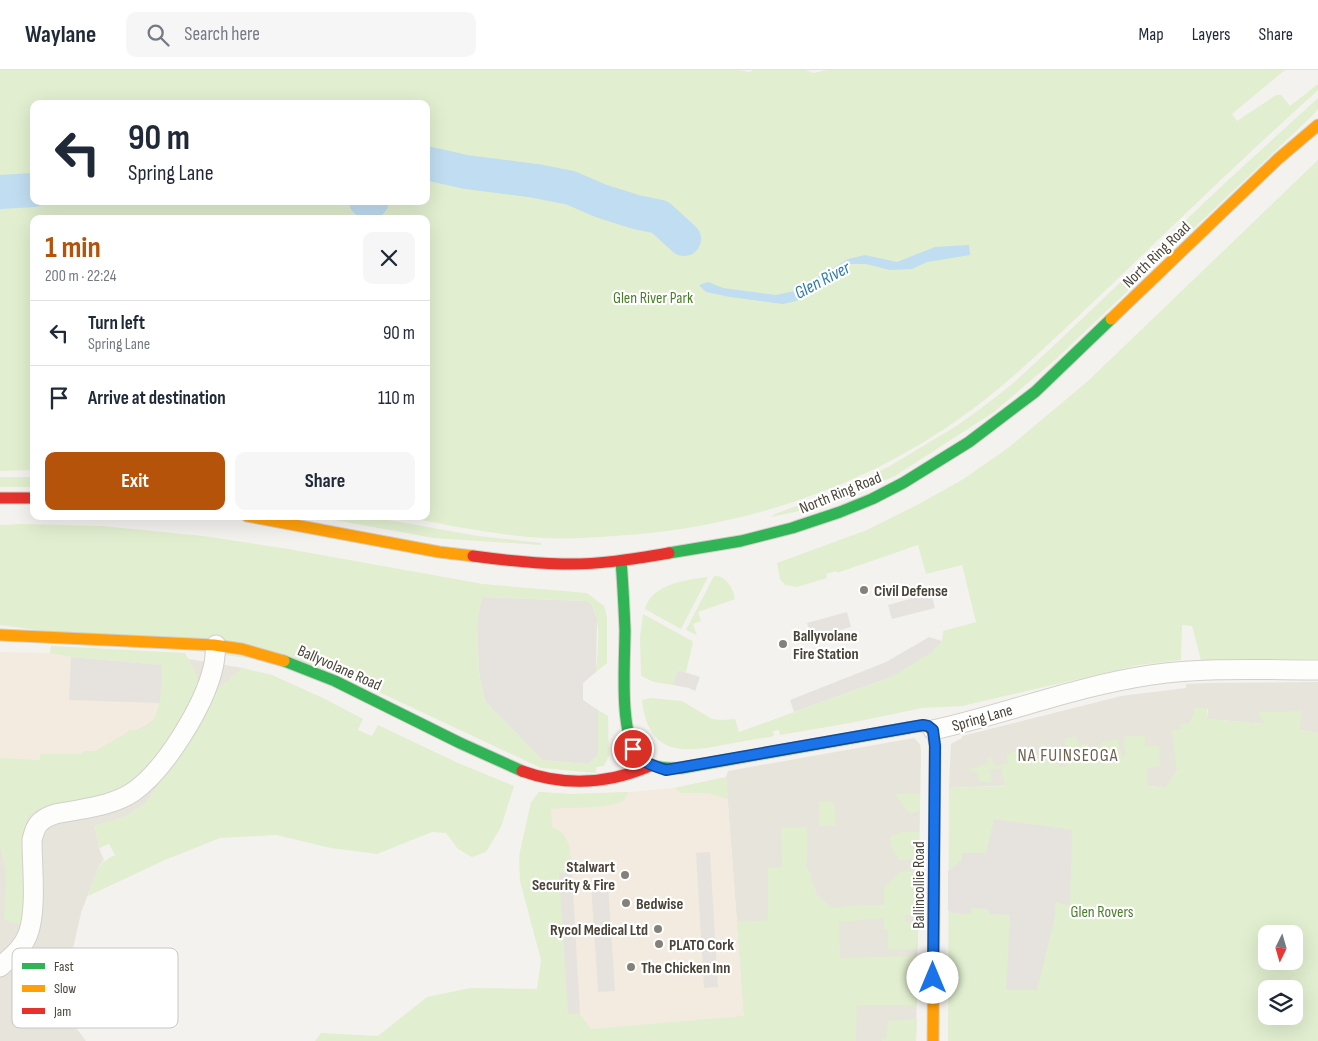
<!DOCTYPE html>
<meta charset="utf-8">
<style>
:root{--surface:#fff;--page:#f6f6f7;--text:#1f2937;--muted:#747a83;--line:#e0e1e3;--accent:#b45309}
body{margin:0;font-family:"Sofia Sans Condensed",sans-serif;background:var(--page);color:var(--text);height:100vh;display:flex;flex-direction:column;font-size:19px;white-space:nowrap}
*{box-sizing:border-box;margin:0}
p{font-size:16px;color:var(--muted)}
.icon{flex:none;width:28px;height:28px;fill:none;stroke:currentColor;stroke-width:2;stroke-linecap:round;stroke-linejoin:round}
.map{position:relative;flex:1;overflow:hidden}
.panel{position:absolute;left:30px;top:145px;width:400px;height:305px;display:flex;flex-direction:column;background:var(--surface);border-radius:10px;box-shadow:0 5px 20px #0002}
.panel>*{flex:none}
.top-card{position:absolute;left:30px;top:30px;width:400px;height:105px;border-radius:10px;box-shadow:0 5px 20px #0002;background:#fff;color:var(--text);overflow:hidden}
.needle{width:32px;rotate:185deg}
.controls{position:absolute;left:1258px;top:855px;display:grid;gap:10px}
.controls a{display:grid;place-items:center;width:45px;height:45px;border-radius:10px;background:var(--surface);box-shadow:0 5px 20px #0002;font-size:25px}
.pin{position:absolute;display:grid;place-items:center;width:42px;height:42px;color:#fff;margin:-21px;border:2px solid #fff;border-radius:50%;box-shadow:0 1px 5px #0007}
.me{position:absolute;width:55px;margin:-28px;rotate:0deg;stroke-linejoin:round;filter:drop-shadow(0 0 4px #0008)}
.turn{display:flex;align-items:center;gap:18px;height:105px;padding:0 15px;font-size:22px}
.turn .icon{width:65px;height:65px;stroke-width:2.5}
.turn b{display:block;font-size:35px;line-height:42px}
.round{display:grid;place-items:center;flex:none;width:52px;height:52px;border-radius:10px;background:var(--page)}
.overview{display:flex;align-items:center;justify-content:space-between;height:85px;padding:0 15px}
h1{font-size:30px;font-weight:700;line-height:38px;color:var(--accent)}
.primary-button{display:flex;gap:10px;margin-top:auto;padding:10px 15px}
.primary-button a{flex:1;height:58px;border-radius:10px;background:var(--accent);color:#fff;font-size:20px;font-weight:700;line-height:58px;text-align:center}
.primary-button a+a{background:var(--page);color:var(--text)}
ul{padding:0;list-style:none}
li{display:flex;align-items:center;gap:15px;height:65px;padding:0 15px;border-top:1px solid var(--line)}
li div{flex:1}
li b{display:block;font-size:19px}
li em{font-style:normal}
header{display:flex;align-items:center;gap:30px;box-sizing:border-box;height:70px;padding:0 25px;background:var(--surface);border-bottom:1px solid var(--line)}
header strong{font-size:24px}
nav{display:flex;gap:28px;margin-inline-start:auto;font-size:18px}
.search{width:350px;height:45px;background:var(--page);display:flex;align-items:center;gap:12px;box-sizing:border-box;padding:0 18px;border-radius:10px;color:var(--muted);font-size:19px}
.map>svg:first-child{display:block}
.residential{fill:#e7e4dc}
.commercial{fill:#f3ebdf}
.industrial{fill:#e6e2de}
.green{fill:#e1eecf;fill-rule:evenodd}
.parking{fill:#e6e3df}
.water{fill:#c0ddf1}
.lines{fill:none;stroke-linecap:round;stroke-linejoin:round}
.river{stroke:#c0ddf1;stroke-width:34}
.street-casing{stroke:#d2d0cb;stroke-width:21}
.fast-casing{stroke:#d3cfc5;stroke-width:13}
.slow-casing{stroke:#d3cfc5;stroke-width:13}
.jam-casing{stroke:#d3cfc5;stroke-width:13}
.street{stroke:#fdfdfc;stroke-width:19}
.fast{stroke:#30b455;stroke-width:11}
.slow{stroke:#ff9f0a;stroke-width:11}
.jam{stroke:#e5322d;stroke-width:11}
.route-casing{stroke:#114b97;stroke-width:12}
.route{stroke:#1a73e8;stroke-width:9}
.poi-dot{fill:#868178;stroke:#fff;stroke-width:2}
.labels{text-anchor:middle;stroke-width:4.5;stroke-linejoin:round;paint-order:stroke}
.street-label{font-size:16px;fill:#4b4439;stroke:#fff}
.park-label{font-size:16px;fill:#4a7f2a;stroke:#fff}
.poi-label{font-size:16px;font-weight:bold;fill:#4b4439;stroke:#fff;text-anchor:start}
.water-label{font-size:18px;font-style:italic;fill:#2e7ab2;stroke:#fff}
.neighbourhood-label{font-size:18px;letter-spacing:1px;fill:#6e6250;stroke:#fff}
.key{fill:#fff;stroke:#c9c7c4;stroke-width:1}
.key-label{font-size:14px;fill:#4b4439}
</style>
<header>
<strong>Waylane</strong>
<div class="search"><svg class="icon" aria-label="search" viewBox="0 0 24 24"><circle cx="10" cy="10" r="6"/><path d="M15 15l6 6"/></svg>Search here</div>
<nav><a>Map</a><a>Layers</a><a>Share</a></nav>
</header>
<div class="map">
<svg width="1318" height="971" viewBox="0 0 1318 971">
<rect width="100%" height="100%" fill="#f4f2ee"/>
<path class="residential" d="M162,587l27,2 54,9 -29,24 -9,21 -59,90 -22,14 -29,9 4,22 5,12 -6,8 -17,45 -11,49 -14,19 9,32 21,28h-86v-283l40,2 55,-9 33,-19z
M1318,612v51l-53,-9 -58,-5 1,-10 -13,-1 -17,61 -12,19 -56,-7 -161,7 2,-44 11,-6v-2l159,-40 65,-8v-4l24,-1z
M914,668l6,6 1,6 -5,291h-160l-12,-24 -18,-240 2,-6z"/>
<path class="commercial" d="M0,582l50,1 21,4 89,46 -4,14 -8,7 -11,6 -8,2 -34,19h-12v3h-43v6l-40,-2z
M726,707l18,240 -189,16 -16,-241 31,2 58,-2 46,-4z"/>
<path class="industrial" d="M481,527l106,4 5,4 5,14 -1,53 -13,11v17l15,10v45l-10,9 -46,-4 -57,-59 -6,-28 -2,-48z"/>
<path class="green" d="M0,0h739l11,2 3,-2h53l7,3 14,-3h458l-53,44 5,7 39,-26h5l9,11 28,-22v6c-71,64 -139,130 -208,196 -49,46 -98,96 -154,135 -100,70 -221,108 -343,115 -23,2 -46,3 -70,2 -48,-3 -96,-13 -143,-22h26v-297h-392v251l-34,1zM34,34h392v97h-392z
M1318,28v11l-5,6 -256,243 -63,54 -99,64 -68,29 -56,12 4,-3 75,-28 40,-20 68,-41 30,-22 23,-18 36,-33 178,-169z
M1318,90v499l-117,1 -9,-34 -10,-1 -1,35 -42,5 -177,41 -40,2 -72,15 -70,12 -1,-5 -6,1 1,5c-15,3 -30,5 -46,8 -44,9 -80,13 -86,-44l8,-2 32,3 30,18 10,1 13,-1 4,13 152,-55 51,-36 1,-10 33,-9 -14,-57 -36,9 -8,-29 -81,28v-2l-11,3 1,4 -30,9 -12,-2 -5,-6 -3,-16 90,-33 50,-25 45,-25 46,-32 80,-67z
M0,407h34v10h-34z
M312,446h54l112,20 63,7v2l-107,-7z
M23,454l79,2 101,10 85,13 195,35 104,9 17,13 3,11v46l-11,9c1,-19 8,-59 -9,-71l-105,-4 -5,28 2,48 6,28 57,59 46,4 10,-9v-45l10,6 1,40 -5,10 -8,1v6l-55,-5 -211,-99 -330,-44v-100z
M714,506c12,-1 19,12 21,23l-37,13 3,9 -8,3 4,11 -11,-5z
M708,507l-27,52 -36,-20c7,-26 42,-29 63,-32z
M643,544l49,27 1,2 -7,29 -8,-2 -5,15 -19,-3 -13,-6 -1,-39z
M51,576l134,7 12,22v10l-1,8 -23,39 -30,42 -23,16 -39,12 -43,7 -10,8 -5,17 3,61 -3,30 -19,-5 2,-49 -6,-26v-87l40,2v-6h42l1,-3h12l33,-19 1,-2c36,2 31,-40 32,-65l-90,-8 -21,-4z
M243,598l29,7 51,23 40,21 -5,11 14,6 6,-11 80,38 56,23 -13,41 -15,25 -14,5 -14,-8 -12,-16 -14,-1 -55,22 -46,-6 -55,-13 -56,3 -55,22 -77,36c7,-19 7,-32 27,-41l-6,-11 -10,4 -4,-23 29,-8 22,-14 59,-90 9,-21z
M1194,638h13v11l57,5 -6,-12 43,-1 -1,19 18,3v308h-370l1,-253 56,-2 -4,-18 -12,2 3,12h-13l-2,-11 -5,1 -1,-4 17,-4 -1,-6h4l3,8 14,-3 -2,-9 13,-4 2,9 8,-2 1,4 14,-3 -3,-13 4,-2 3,9 6,-1 5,16 7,-1 -3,-14 5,-2 -4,-11 12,-3 2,9 9,-2 2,5 13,-3v-3l16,-3 4,18 4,-2 -3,-18 22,-2v11h14l1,20 -13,2 1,18 18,2 12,-19 -2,-2 -4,-37 9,-1 -1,-5 11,-1zM1266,864h28v27h-28zM1266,919h28v27h-28z
M726,707l2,22 -20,-6h-27l-7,-5z
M539,722l31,2 58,-2c-2,6 -4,10 -10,11 -21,7 -46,3 -67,6l1,18c20,6 18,28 20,45l-12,1 8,141h12l11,15 153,-13 -7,-94 31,-2v-52l14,-1 -1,-39 26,-1v31l-1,8 3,5 8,24 15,13 28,-3h24v-17l16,-16 18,-1v43l-13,1v6c13,4 13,12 13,25l-4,3 -26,1v-21h-4l-1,-11 -44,4 1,36 74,-2 3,2v47h-60l-1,36h-541l6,-8 57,3 49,-39 43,-9 67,1 4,-29 -21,-79 -1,-25 12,-54z
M895,724h25v17l-8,2 -5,-2z
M819,732h15l2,24h-17z
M900,762h19v27l-19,1c-7,-8 -11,-13 -9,-24z
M917,949l-1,22h-34v-3l4,1 2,-18z"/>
<path class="parking" d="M931,523l4,15 -43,11 -4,-14z
M847,542l4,15 -40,11 -4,-15z
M929,567l13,4 -11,12 -40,24 -97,35 -4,-12 96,-38z
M71,587l91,8 -2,38 -91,-3z
M678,600l22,7 -5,14 -6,-3 -16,-3z
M994,749l78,11 -2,76 -14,-4 -2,9 2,1 -19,78h-31l4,-75 -21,-1 -1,-5 -17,-1v6l-18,-1 -5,-3v-39l14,-11v-7h24z
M710,782l8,135 -14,1 -8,-135z
M572,802l8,142h-12l-9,-141z
M608,813l7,108 -17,1 -7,-108z"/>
<path class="water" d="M969,175l1,10 -43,7 -15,7 -22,1 -24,-6h-15l-55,37 -13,3 -53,-7 -24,-5 -7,-7 9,-3 15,6 53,7 19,-4 53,-32 17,-4 32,7 38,-15z"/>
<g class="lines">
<path class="river" d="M426,93l40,9 70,9 35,7 30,13 35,11 24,5 24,22
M0,122l34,-2
M366,131h6"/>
<defs>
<path id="street" d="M933,660c73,-16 143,-44 218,-55 55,-8 112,-5 167,-5
M0,897c11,-10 23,-19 28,-33 9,-24 4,-68 4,-94 2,-8 4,-16 11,-20 8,-7 19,-7 29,-9 21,-4 43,-7 61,-19 32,-22 71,-86 80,-124 2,-7 2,-15 3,-23"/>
<path id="fast" d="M669,483l72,-12 51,-13 48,-16 32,-13 31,-16 66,-41 66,-50 76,-73
M621,491c2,23 3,46 4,69 0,30 -6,101 12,124 10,14 29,15 45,14l226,-40
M284,591l51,20 125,62 62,28"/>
<path id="slow" d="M1111,249l167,-160 40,-34
M247,446l192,36 34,4
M0,565l214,10 28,4 42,12
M908,658c22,-4 24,-4 27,18l-2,295"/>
<path id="jam" d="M0,428h34
M473,486c29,4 59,7 89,8 36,1 72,-5 107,-11
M522,701c44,16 86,13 128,-5"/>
</defs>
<use href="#street" class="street-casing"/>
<use href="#fast" class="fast-casing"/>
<use href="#slow" class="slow-casing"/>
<use href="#jam" class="jam-casing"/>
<use href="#street" class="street"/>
<use href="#fast" class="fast"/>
<use href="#slow" class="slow"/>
<use href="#jam" class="jam"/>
</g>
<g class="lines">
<defs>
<path id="route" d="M633,679c11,14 17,16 33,21l257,-45 5,1 5,4 2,16 -2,232"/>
</defs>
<use href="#route" class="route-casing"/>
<use href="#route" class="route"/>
</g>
<g class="poi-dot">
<circle cx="864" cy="520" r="5"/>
<circle cx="783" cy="574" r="5"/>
<circle cx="625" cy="805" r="5"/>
<circle cx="626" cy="833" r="5"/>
<circle cx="658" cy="859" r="5"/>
<circle cx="659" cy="874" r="5"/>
<circle cx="631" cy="897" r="5"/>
</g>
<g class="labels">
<g class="street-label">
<text transform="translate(1156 184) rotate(-44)" y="6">North Ring Road</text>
<text transform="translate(840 422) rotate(-22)" y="6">North Ring Road</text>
<text transform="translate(340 597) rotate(24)" y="6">Ballyvolane Road</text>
<text transform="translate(982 647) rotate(-16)" y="6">Spring Lane</text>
<text transform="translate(918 815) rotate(-90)" y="6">Ballincollie Road</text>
</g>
<g class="park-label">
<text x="653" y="233">Glen River Park</text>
<text x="1102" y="847">Glen Rovers</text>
</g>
<g class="poi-label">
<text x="874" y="526">Civil Defense</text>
<text x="793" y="571">Ballyvolane<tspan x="793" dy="18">Fire Station</tspan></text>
<text x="615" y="802" text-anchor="end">Stalwart<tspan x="615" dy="18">Security &amp; Fire</tspan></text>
<text x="636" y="839">Bedwise</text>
<text x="648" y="865" text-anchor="end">Rycol Medical Ltd</text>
<text x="669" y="880">PLATO Cork</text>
<text x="641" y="903">The Chicken Inn</text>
</g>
<g class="water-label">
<text transform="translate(822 210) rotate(-28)" y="6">Glen River</text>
</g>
<g class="neighbourhood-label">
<text x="1068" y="691">NA FUINSEOGA</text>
</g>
</g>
<rect x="12" y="878" width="166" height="80" rx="8" class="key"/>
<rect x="22" y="893" width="23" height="6" fill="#30b455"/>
<rect x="22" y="915" width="23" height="7" fill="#ff9f0a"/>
<rect x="22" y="938" width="23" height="6" fill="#e5322d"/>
<g class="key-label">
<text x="54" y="901">Fast</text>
<text x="54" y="923">Slow</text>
<text x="54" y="946">Jam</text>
</g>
</svg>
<div class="controls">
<a><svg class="needle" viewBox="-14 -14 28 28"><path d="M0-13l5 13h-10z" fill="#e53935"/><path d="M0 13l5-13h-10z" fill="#747a83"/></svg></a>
<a><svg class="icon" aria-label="layers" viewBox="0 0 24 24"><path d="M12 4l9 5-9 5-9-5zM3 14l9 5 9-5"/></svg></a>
</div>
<div class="pin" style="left:633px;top:679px;background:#d93025"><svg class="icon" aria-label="arrive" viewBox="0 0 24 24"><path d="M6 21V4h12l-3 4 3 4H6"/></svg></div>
<svg class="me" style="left:933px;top:908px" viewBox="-20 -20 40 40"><circle r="19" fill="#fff"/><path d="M0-13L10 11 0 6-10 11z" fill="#1a73e8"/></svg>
<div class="top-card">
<div class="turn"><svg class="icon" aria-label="left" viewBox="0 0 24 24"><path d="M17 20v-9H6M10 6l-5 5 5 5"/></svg><div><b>90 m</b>Spring Lane</div></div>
</div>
<section class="panel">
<div class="overview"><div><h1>1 min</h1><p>200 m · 22:24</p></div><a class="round"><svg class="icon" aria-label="close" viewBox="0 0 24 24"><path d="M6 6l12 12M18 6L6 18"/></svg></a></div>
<ul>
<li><svg class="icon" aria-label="left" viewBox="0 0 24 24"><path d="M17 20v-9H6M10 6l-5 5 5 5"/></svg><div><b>Turn left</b><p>Spring Lane</p></div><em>90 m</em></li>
<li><svg class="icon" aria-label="arrive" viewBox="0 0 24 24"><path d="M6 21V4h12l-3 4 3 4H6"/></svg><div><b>Arrive at destination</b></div><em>110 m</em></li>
</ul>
<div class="primary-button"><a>Exit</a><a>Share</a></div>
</section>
</div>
